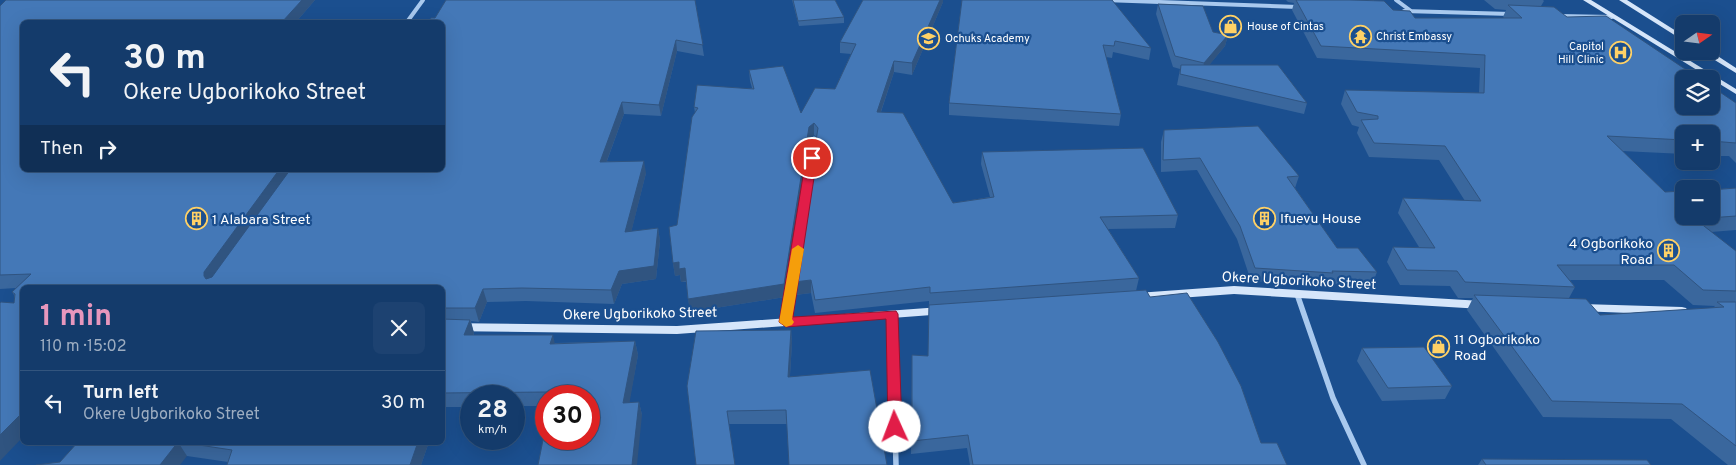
<!DOCTYPE html>
<meta charset="utf-8">
<style>
:root{--surface:#143b6b;--page:#1d4271;--text:#f1f3f6;--muted:#9dadc1;--line:#33557e;--accent:#e797bd}
body{margin:0;font-family:Overpass,sans-serif;background:var(--page);color:var(--text);height:100vh;display:flex;flex-direction:column;font-size:19px;white-space:nowrap}
*{box-sizing:border-box;margin:0}
p{font-size:16px;color:var(--muted)}
.icon{flex:none;width:28px;height:28px;fill:none;stroke:currentColor;stroke-width:2;stroke-linecap:round;stroke-linejoin:round}
.map{position:relative;flex:1;overflow:hidden}
.drawer{position:absolute;left:20px;top:285px;width:425px;height:160px;display:flex;flex-direction:column;background:var(--surface);border-radius:8px;box-shadow:0 5px 20px #0002,0 0 0 1px var(--line)}
.drawer>*{flex:none}
.hud{position:absolute;left:20px;top:20px;width:425px;height:152px;border-radius:8px;box-shadow:0 5px 20px #0002,0 0 0 1px var(--line);background:#143b6b;color:var(--text);overflow:hidden}
.needle{width:32px;rotate:76deg}
.buttons{position:absolute;left:1675px;top:15px;display:grid;gap:10px}
.buttons a{display:grid;place-items:center;width:45px;height:45px;border-radius:8px;background:var(--surface);box-shadow:0 5px 20px #0002,0 0 0 1px var(--line);font-size:25px}
.speed{position:absolute;left:460px;top:385px;display:flex;gap:10px;font-size:25px;font-weight:700;text-align:center}
.speed>*{display:grid;place-content:center;width:65px;height:65px;border-radius:50%;background:var(--surface);box-shadow:0 5px 20px #0002,0 0 0 1px var(--line);line-height:1}
.speed small{font-size:12px;font-weight:400}
.speed .limit{border:8px solid #d22;background:#fff;color:#111}
.pin{position:absolute;display:grid;place-items:center;width:42px;height:42px;color:#fff;margin:-21px;border:2px solid #fff;border-radius:50%;box-shadow:0 1px 5px #0007}
.me{position:absolute;width:55px;margin:-28px;rotate:358deg;stroke-linejoin:round;filter:drop-shadow(0 0 4px #0008)}
.turn{display:flex;align-items:center;gap:18px;height:105px;padding:0 20px;font-size:22px}
.turn .icon{width:65px;height:65px;stroke-width:2.5}
.turn b{display:block;font-size:35px;line-height:42px}
.then{display:flex;align-items:center;height:48px;padding:0 20px;background:#0003;gap:10px;font-size:19px}
.round{display:grid;place-items:center;flex:none;width:52px;height:52px;border-radius:8px;background:var(--page)}
.head{display:flex;align-items:center;justify-content:space-between;height:85px;padding:0 20px}
h1{font-size:30px;font-weight:700;line-height:38px;color:var(--accent)}
ul{padding:0;list-style:none}
li{display:flex;align-items:center;gap:15px;height:65px;padding:0 20px;border-top:1px solid var(--line)}
li div{flex:1}
li b{display:block;font-size:19px}
li em{font-style:normal}
.map>svg:first-child{display:block}
.lines{fill:none;stroke-linecap:round;stroke-linejoin:round}
.street-far2{stroke:#a9c9ee;stroke-width:4}
.street-far1{stroke:#a9c9ee;stroke-width:5}
.street{stroke:#a9c9ee;stroke-width:5.5}
.secondary{fill:#d6e6fa;fill-rule:evenodd}
.wall{fill:#3a679d;fill-rule:evenodd}
.shaded-wall{fill:#305480}
.building{fill:#4478b7;stroke:#305480}
.route{fill:#e11d48;stroke:#92132f}
.slow{fill:#f59e0b}
.labels{text-anchor:middle;stroke-width:4.5;stroke-linejoin:round;paint-order:stroke}
.far-poi-label{font-size:11px;fill:#fff;stroke:#1b4f8f;text-anchor:start}
.poi-label{font-size:14px;fill:#fff;stroke:#1b4f8f;text-anchor:start}
.street-label{font-size:14px;fill:#fff;stroke:#1b4f8f}
</style>
<div class="map">
<svg width="1736" height="465" viewBox="0 0 1736 465">
<rect width="100%" height="100%" fill="#1b4f8f"/>
<g class="lines">
<path class="street-far2" d="M1104,0l194,7
M1396,0l15,11
M1404,11l107,3
M1559,16l53,1
M407,22l16,-22"/>
<path class="street-far1" d="M793,276l21,-137"/>
<path class="street" d="M1297,294l36,104 31,67
M892,314l4,151
M786,322l7,-48"/>
<path class="secondary" d="M1583,0h8l145,89v5z
M1619,0h8l57,36v5z
M1700,51h10l26,17v5z
M1234,286l248,15 4,1 1,3 -1,3 -4,1 -248,-15 -97,7 -5,-4 5,-4z
M1582,304l100,3 4,1 2,3 -2,3 -4,1 -104,-4 -2,-3 2,-3z
M941,307l4,1 2,3 -2,3 -268,20 -235,-3v-8l235,3z"/>
</g>
<path class="wall" d="M6,0h309l-19,22 -274,148h420l253,-170 9,56 -27,-5 -16,65 -37,-2 -17,47 39,12 -15,59 27,-4 2,13 -4,38 -34,5 -8,20 -88,-3 -39,1 -8,20 -8,-1 3,12v2l81,8 80,-2 3,14 -9,47h10l3,13 -53,-19h-43v10h-32v-10h-43v11h-29v-119h-420l-8,15v-8l-2,-3 4,-4 -16,1v-283z
M792,0h43l9,17v6l-45,3z
M863,0h80v2l-31,73 -18,-3 -13,40 72,91 37,-6 -9,-33 1,-12 196,63 -3,13 -67,1 31,49 -3,13 14,6 111,146 26,22h-317l-3,-17 -56,6 1,-99 16,1 1,-55 -114,12 -4,-20 -16,2 21,-158 -2,-2 -4,3 -25,159 -95,15 -4,-30h-5l-1,-7 -5,1 -2,-13 4,-38 18,-112 -1,-6 58,-19 -2,-7 -1,-11 52,43 34,-24 16,-35 -11,-1v-11z
M962,0l189,48 -2,12 -36,-8 -1,6 -6,-1 15,57 -2,12 -170,-11v-12z
M1286,0h88v1l19,9 22,8h89l-1,-1 3,-7 -11,-1 -11,-9h59l1,1 -3,5 26,11 169,86v60l-7,-7h-18v-22h-27v20l-62,-3 43,41 71,-4v42l-25,2 25,59v174h-8l-57,-46 -128,-2 -76,-107 6,-12h-15l-8,-12 -50,-1 -13,-23 6,-15h26l-21,-34 5,-15 62,3 -26,-41 -70,-3 -12,-24 2,-6 -7,-2 -11,-21 4,-14 134,3 1,-25 -163,-10 -25,-48 2,-7 -6,-1zM1570,280h94l29,25 22,1 -2,2 -113,7 -31,-17 6,-11z
M1158,4l55,28 15,3 -3,11 -16,19 98,38 -3,11 -127,-29 3,-16 -7,-2 -17,-53z
M1164,130l135,46 -4,12 42,60 40,24 -5,13 -43,-1 -1,2 -77,-5 -14,-42 -40,-69 -36,2v-30z
M791,330l1,13 -5,81h-58l-42,-38z
M1362,348l90,38 -7,13 -63,2 -25,-40z
M78,442h351l-8,23h-194l1,-3 -41,-6 -127,6z
M1482,459l169,6h-173z"/>
<path class="shaded-wall" d="M302,0h13l-19,22h-14z
M940,0h3v2l-31,73v-12z
M1228,35l-3,11 -23,28 2,-11z
M676,40l1,11 -16,65 -2,-11z
M894,61v11l-17,51v-11z
M622,102l2,12 -22,60 -2,-12z
M814,123v12l-4,3 -25,159 -95,15 -2,-13 121,-172z
M644,161l2,12 -18,72 -3,-13z
M279,170h15l-83,115 -7,-9v-4z
M658,228l2,13 -4,38 -34,5 -8,20 -3,-14 8,-19z
M679,262l6,6 2,13 -6,1 -1,-7 -5,1 -2,-13z
M811,280v13l-16,2 -1,-13z
M483,289l4,13 -8,20 -4,-14z
M470,320l4,13 -6,16 -4,-14z
M791,330l1,13 -3,47 -1,-13z
M553,335l3,14 -6,-5z
M635,341l3,14 -11,62 -4,-14z
M639,402l3,13 -5,50h-5z
M22,413v25l-22,23v-26z
M178,442l9,14 -7,9h-20z
M418,442h11l-8,23h-11z"/>
<path class="building" d="M6,0h296l-20,22h-260v148h257l-75,102v4l2,3 6,-2 78,-107h152v-148h-14l3,-4h4l11,-18h249l8,45 -27,-5 -17,65 -37,-3 -22,60 44,-1 -19,71 33,-4 -4,38 -35,5 -8,19 -89,-2 -39,1 -8,19h-33v-20h-237l2,-2 -63,-1 -2,3h-120v125l-22,22v-132l1,-1 13,1 1,-9 -3,-2 19,-18 -31,1v-269z
M793,0h42l9,17 -46,4z
M863,0h77l-28,63 -18,-2 -17,51 26,1 50,90 41,-6 -12,-45 161,-4 35,67 -78,2 39,61 -209,15v-6l-115,13 -4,-20 -17,2 24,-154 -4,-5 -5,4 -25,157 -96,15 -3,-31 -6,1v-7l-6,1 -4,-36 8,-2 15,-108 6,-9 -4,-1 3,-22 57,4 -5,-19 34,-4 18,47 14,-25 20,1 21,-45 -16,-2z
M962,0h150l39,48 -36,-7 -1,5 -11,-1 18,69 -172,-11z
M1296,0h54l34,1 9,9 17,1 5,7h107l-14,-13 46,2 13,10 39,-1 94,63h-16v27h27v-20l25,17v40l-25,-2v-7h-27v6l-77,-4 58,56 19,-1v25h27v-26l25,-2v28l-41,3 41,32v40l-33,-1 -29,-25h-117l18,22 -110,-5 -8,-11 -50,-1 -14,-23 42,1 -32,-50 78,3 -36,-55 -71,-3 -13,-23 17,-1v-3l-21,-4 -12,-22 139,3 1,-38 -164,-9z
M1158,4l45,2 10,26 15,3 -24,28 -29,-7z
M1181,65h97l29,38 -127,-29z
M1258,126l41,50 -12,1 50,71h21l19,24 -45,-1 1,2 -78,-5 -15,-42 -40,-68 -37,2 1,-30z
M1146,290l4,7 37,-4 31,49 23,44 20,57h16l10,22h-314l-5,-30 -56,6v-86l16,1 1,-51z
M1474,295l112,4 14,16 124,-8 -7,-5h19v144l-54,-42 -130,-3z
M442,319l28,1 -6,15h89l-3,9 85,-3 -12,62 16,-1 -7,63h-94l8,-40v14h43v-43h-43v4h-1l2,-8 -105,1z
M791,330l-3,47 82,-7 17,95h-98l-3,-55 -59,1 8,54h-39l-9,-79 9,-55z
M1424,347l28,39 -64,2 -26,-40z
M78,442h100l-18,23h-124l24,-3z
M179,442h239l-8,23h-183l5,-15z
M1482,459l165,1 4,5h-165z"/>
<path class="route" d="M812,155l5,3 -24,159 103,-6 2,3 4,113 -2,4 -5,2 -5,-2 -2,-4 -2,-108 -100,8 -7,-5 27,-164z"/>
<path class="slow" d="M798,245l6,4 -12,70 2,3 -2,3 -6,2 -7,-5 13,-73z"/>
<defs>
<symbol id="shop-ring" viewBox="-11 -11 22 22"><circle r="9.5" fill="#1b4f8f" stroke="#ffd166" stroke-width="1.5"/><path d="M-5-2.5h2.3a2.7 3.5 0 0 1 5.4 0H5L5.5 6h-11ZM-1.5-2.5h3a1.5 2.3 0 0 0-3 0Z" fill="#ffd166"/></symbol>
<symbol id="temple-ring" viewBox="-11 -11 22 22"><circle r="9.5" fill="#1b4f8f" stroke="#ffd166" stroke-width="1.5"/><path d="M0-6L5-2H3V0L6.5 2.5H4V6H1.5V3h-3V6H-4V2.5H-6.5L-3 0V-2H-5Z" fill="#ffd166"/></symbol>
<symbol id="school-ring" viewBox="-11 -11 22 22"><circle r="9.5" fill="#1b4f8f" stroke="#ffd166" stroke-width="1.5"/><path d="M0-5L7-2L0 1L-7-2ZM-4 1L0 2.5L4 1V4Q0 6-4 4Z" fill="#ffd166"/></symbol>
<symbol id="hospital-ring" viewBox="-11 -11 22 22"><circle r="9.5" fill="#1b4f8f" stroke="#ffd166" stroke-width="1.5"/><path d="M-5-5h3v3.5h4V-5h3V5h-3V1.5h-4V5h-3Z" fill="#ffd166"/></symbol>
<symbol id="building-ring" viewBox="-11 -11 22 22"><circle r="9.5" fill="#1b4f8f" stroke="#ffd166" stroke-width="1.5"/><path d="M-4-6H4V6H1V3H-1V6H-4ZM-2.5-4.3h1.7v1.8h-1.7ZM.8-4.3h1.7v1.8H.8ZM-2.5-1h1.7V.8h-1.7ZM.8-1h1.7V.8H.8Z" fill="#ffd166"/></symbol>
</defs>
<g fill-rule="evenodd">
<use href="#shop-ring" x="1218" y="14" width="25" height="25"/>
<use href="#temple-ring" x="1348" y="24" width="25" height="25"/>
<use href="#school-ring" x="916" y="26" width="25" height="25"/>
<use href="#hospital-ring" x="1608" y="40" width="25" height="25"/>
<use href="#building-ring" x="1252" y="206" width="25" height="25"/>
<use href="#building-ring" x="184" y="206" width="25" height="25"/>
<use href="#building-ring" x="1656" y="238" width="25" height="25"/>
<use href="#shop-ring" x="1426" y="334" width="25" height="25"/>
</g>
<g class="labels">
<g class="far-poi-label">
<text x="1247" y="30">House of Cintas</text>
<text x="1376" y="40">Christ Embassy</text>
<text x="945" y="42">Ochuks Academy</text>
<text x="1604" y="50" text-anchor="end">Capitol<tspan x="1604" dy="13">Hill Clinic</tspan></text>
</g>
<g class="poi-label">
<text x="1280" y="223">Ifuevu House</text>
<text x="212" y="224">1 Alabara Street</text>
<text x="1653" y="248" text-anchor="end">4 Ogborikoko<tspan x="1653" dy="16">Road</tspan></text>
<text x="1454" y="344">11 Ogborikoko<tspan x="1454" dy="16">Road</tspan></text>
</g>
<g class="street-label">
<text transform="translate(1299 280) rotate(3)" y="5">Okere Ugborikoko Street</text>
<text transform="translate(640 313) rotate(-1)" y="5">Okere Ugborikoko Street</text>
</g>
</g>
</svg>
<div class="buttons">
<a><svg class="needle" viewBox="-14 -14 28 28"><path d="M0-13l5 13h-10z" fill="#e53935"/><path d="M0 13l5-13h-10z" fill="#9dadc1"/></svg></a>
<a><svg class="icon" aria-label="layers" viewBox="0 0 24 24"><path d="M12 4l9 5-9 5-9-5zM3 14l9 5 9-5"/></svg></a>
<a>+</a>
<a>−</a>
</div>
<div class="speed"><div>28<small>km/h</small></div><div class="limit">30</div></div>
<div class="pin" style="left:812px;top:158px;background:#d93025"><svg class="icon" aria-label="arrive" viewBox="0 0 24 24"><path d="M6 21V4h12l-3 4 3 4H6"/></svg></div>
<svg class="me" style="left:895px;top:427px" viewBox="-20 -20 40 40"><circle r="19" fill="#fff"/><path d="M0-13L10 11 0 6-10 11z" fill="#e11d48"/></svg>
<div class="hud">
<div class="turn"><svg class="icon" aria-label="left" viewBox="0 0 24 24"><path d="M17 20v-9H6M10 6l-5 5 5 5"/></svg><div><b>30 m</b>Okere Ugborikoko Street</div></div>
<div class="then">Then<svg class="icon" aria-label="right" viewBox="0 0 24 24"><path d="M7 20v-9h11M14 6l5 5-5 5"/></svg></div>
</div>
<section class="drawer">
<div class="head"><div><h1>1 min</h1><p>110 m · 15:02</p></div><a class="round"><svg class="icon" aria-label="close" viewBox="0 0 24 24"><path d="M6 6l12 12M18 6L6 18"/></svg></a></div>
<ul>
<li><svg class="icon" aria-label="left" viewBox="0 0 24 24"><path d="M17 20v-9H6M10 6l-5 5 5 5"/></svg><div><b>Turn left</b><p>Okere Ugborikoko Street</p></div><em>30 m</em></li>
</ul>
</section>
</div>
